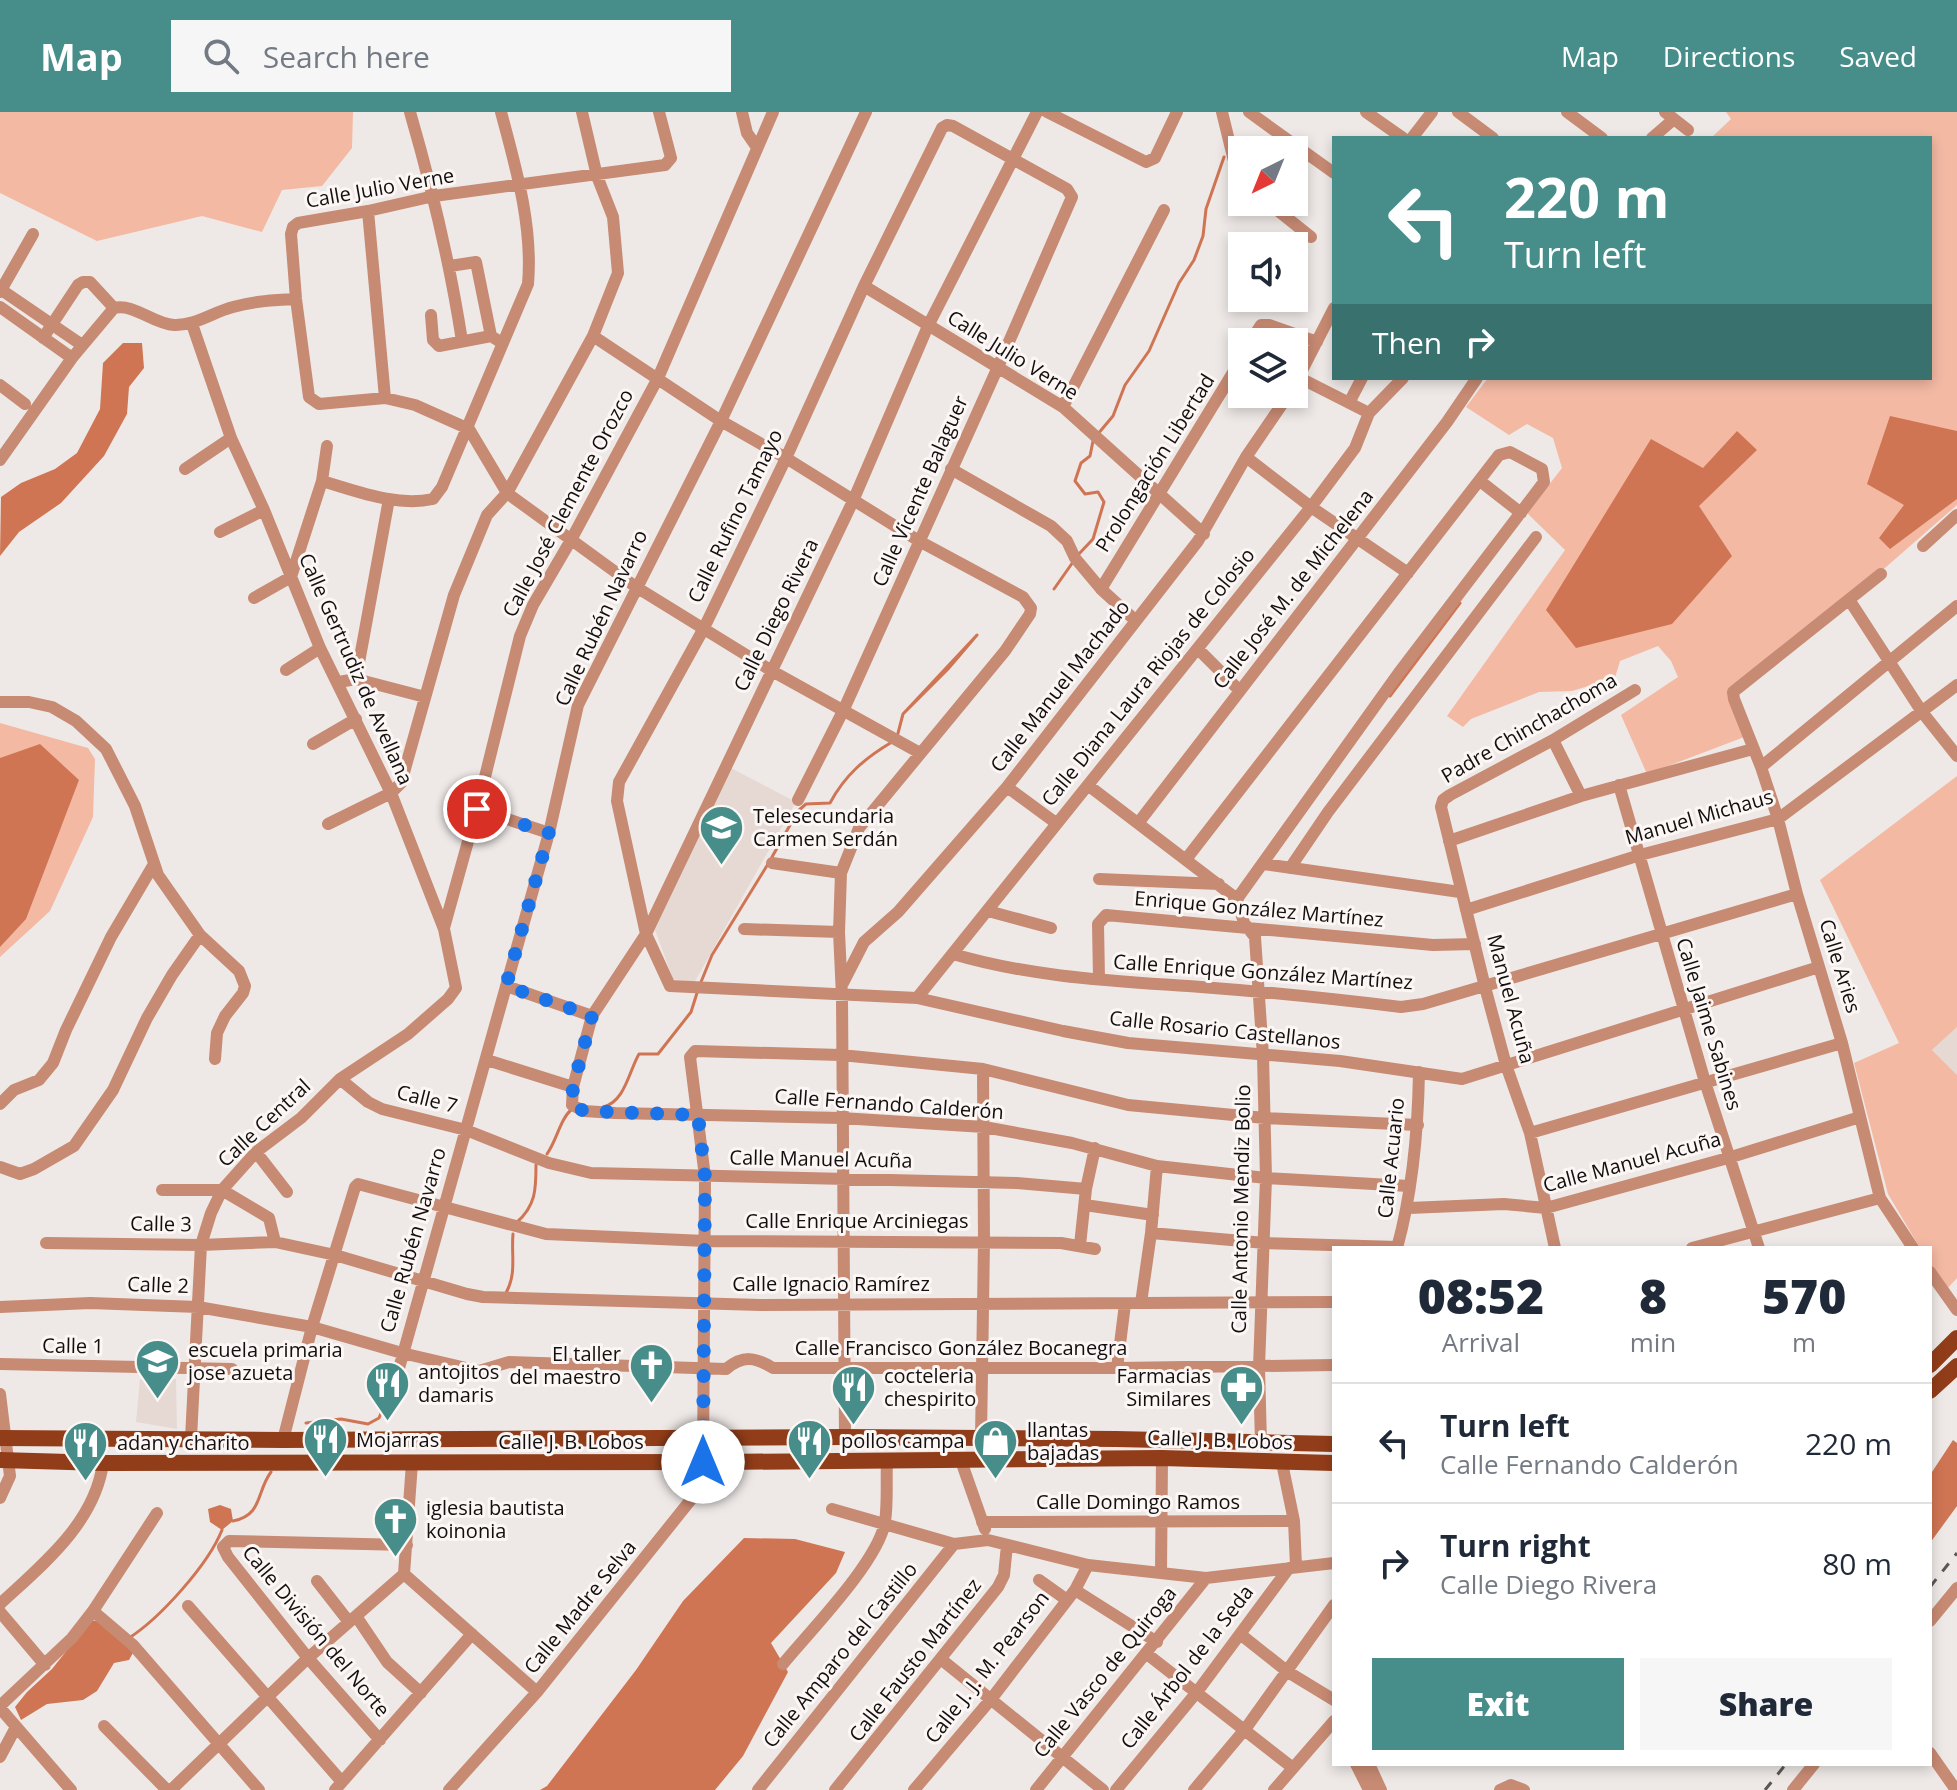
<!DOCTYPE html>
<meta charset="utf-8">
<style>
:root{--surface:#fff;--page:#f6f6f7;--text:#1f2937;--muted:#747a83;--line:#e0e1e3;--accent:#478e8a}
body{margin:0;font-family:"Open Sans",sans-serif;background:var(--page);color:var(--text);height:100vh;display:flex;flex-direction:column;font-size:30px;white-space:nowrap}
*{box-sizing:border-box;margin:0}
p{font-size:26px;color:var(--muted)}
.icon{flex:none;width:44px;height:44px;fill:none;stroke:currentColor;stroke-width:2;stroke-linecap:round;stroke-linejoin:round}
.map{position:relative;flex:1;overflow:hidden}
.details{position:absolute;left:1332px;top:1134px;width:600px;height:520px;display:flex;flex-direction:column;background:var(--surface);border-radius:0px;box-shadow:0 4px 12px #0003}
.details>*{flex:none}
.top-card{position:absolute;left:1332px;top:24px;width:600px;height:244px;border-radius:0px;box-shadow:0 4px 12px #0003;background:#478e8a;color:#fff;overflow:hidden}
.needle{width:52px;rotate:223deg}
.buttons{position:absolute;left:1228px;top:24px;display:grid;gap:16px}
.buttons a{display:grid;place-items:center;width:80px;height:80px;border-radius:0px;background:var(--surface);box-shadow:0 4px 12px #0003;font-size:40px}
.pin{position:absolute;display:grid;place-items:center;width:68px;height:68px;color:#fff;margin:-34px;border:4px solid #fff;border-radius:50%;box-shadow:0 2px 8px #0007}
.me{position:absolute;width:88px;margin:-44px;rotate:0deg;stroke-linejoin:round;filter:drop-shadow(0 0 6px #0008)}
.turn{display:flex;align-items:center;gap:28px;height:168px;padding:0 40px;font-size:36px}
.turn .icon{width:104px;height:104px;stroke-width:2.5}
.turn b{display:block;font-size:56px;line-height:68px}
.then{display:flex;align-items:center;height:76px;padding:0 40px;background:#0003;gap:16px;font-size:30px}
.eta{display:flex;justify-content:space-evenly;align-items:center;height:136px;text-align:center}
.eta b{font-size:48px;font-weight:800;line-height:56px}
.button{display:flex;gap:16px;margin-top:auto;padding:16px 40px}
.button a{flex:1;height:92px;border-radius:0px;background:var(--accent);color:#fff;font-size:32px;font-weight:800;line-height:92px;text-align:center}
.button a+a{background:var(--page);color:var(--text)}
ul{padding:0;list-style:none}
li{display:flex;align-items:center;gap:24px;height:120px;padding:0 40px;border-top:2px solid var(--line)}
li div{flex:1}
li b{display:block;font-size:30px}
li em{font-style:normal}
header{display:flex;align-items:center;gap:48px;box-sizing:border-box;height:112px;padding:0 40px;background:var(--accent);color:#fff}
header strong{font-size:38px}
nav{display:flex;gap:44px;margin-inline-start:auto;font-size:28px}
.search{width:560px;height:72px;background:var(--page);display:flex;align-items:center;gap:20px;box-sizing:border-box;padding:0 28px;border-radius:0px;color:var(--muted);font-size:30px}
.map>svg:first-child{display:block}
.built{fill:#e6d9d4}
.green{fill:#f3b9a3}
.water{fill:#cf7553}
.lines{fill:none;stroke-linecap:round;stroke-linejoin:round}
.stream{stroke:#cf7553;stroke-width:3}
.minor{stroke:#c78a73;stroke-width:12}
.major{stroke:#923d19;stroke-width:16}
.rail{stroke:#5a5756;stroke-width:3;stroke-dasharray:10 10;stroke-linecap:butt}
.route{stroke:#1a73e8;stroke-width:14;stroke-dasharray:0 25.2}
.labels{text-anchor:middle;stroke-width:6;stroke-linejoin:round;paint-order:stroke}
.street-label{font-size:20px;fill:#110f0f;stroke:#fcf6f4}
.poi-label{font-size:20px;fill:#110f0f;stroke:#fcf6f4;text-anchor:start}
</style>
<header>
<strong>Map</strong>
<div class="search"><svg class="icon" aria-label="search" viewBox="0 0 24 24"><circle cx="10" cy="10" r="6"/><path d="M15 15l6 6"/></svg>Search here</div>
<nav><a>Map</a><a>Directions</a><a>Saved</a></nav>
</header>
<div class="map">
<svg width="1957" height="1678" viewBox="0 0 1957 1678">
<rect width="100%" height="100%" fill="#eee9e7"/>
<path class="built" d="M731,656l65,34 -102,181 -21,-4 -18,-49z
M1957,915v48l-25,-25z
M140,1267h36l1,50 -41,-7z"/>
<path class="green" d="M0,0h353l-1,36 -30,38 -40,4 -20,42 -60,-16 -105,25 -97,-48z
M1726,0h231v393l-158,138 -68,52 16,41 -100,38 -26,-59 57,-38 -7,-16 -13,-15 -38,15 -5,17 -43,13 -33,1 -68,27 -8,8 -16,-11 118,-166 -38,-37 35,-45 -9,-30 -26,-14 -18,11 -43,-28 22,-29h442v-240h-219l20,-19z
M0,611l88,25 7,11 -2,58 -43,94 -50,46z
M1957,664v251l-25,23 25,25v203l-11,12 -16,-26v-16h-10l-32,-54 -34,-131 45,-20 -79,-163z"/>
<path class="water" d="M123,231h19l2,25 -15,19 -2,27 -23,42 -43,47 -42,29 -19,24 1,-59 20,-14 34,-14 22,-16 23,-44 3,-46z
M1890,304l67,15v68l-67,50 -11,-11 25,-33 -37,-21z
M1737,319l20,19 -58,56 33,50 -60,68 -96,24 -30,-38 105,-171 52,29z
M40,632l39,36 -53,139 -26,28v-189z
M1953,1328l4,3v63l-27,37v-68z
M220,1393l11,4 2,12 -11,9 -12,-8 -2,-13z
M744,1426l51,1 50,13 -9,21 -65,70 17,29 -45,84 -28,34h-175l7,-4 89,-116 47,-69z
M91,1508l14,3 29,28 -5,9 -15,3 -17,28 -14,9 -36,4 -26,16 -6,-13 12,-15 25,-23z"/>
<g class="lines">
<path class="stream" d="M1097,323l16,-19 12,-31 24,-34 30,-68 15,-23 9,-24 3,-27 18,-52
M1077,444l16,-17 11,-37 -6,-10 -13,2 -10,-13 6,-18 9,-7 3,-15
M1054,477l19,-27
M1390,584l70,-93
M897,625l6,-23 45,-45 29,-34 -74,79
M772,745l26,-46 8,-7 24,-1c15,-28 35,-45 62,-61
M701,870l11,-27 56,-91
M603,995c22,-5 26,-36 36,-53h19l33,-42 6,-19
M547,1042c10,-14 13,-35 25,-45
M516,1111c20,-17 20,-34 20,-58
M506,1181c11,-20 5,-38 7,-59
M306,1311l35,-4 27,5 11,-6 5,-12
M233,1409c30,-6 23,-29 38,-49
M129,1526c31,-20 79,-73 93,-108"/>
<path class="minor" d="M410,0c22,76 40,151 52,229
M659,0l12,46 -6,7 -231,31 -66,15 -70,12 -5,4 -2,7 5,65 13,98 10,7 66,-6 30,7 54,24 38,64 129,94 136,84 148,82
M742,0l5,21 9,13
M1037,0l-109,214 -75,175 -207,433 -54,82 -19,71 -1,18 12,6 31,2 226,5 143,9 88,16 85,23 109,12 143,8
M1047,0l99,50 9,-4 22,-46
M1222,0l15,61 5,8
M1249,0l85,61
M1366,0l37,26
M1458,0l35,26
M1567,0l35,26
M1665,0l23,18
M1412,26l20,-26
M1652,26l22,-19
M1267,90l44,35
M368,99l17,187
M450,154l26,-4 15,74 11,7
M864,174l199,121 141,127
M0,177l82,56
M0,180l33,-58
M0,195l72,51
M114,196c20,-5 39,16 60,17 21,1 39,-13 59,-18 21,-6 42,-7 63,-8
M431,203l2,25 6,6 52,-10
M593,224l128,85 65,37 133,83 104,56 8,11 -1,6 -25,37 -146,177 -18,45 -2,59 3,64 3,441
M43,226l35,-53 5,-3h7l24,26
M1250,230l11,-17h8l48,17
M1300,266l69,35
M0,273l25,19
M1294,274l40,-78
M1349,291l13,-25
M1063,295l101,-197
M1246,345l65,50 97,66
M0,348l72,-102 42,-50
M185,357l46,-31
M951,357l100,57 16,15 8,17 26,31 35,32
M322,369c35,10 74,26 111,18l9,-12 86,-203c5,-58 -12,-116 -27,-172
M1480,369l41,32
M220,420l44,-22
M1923,434l34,-31
M1881,462l-148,118 1,7 27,68 17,52 19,75 45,149 38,155 33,50
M1101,477l141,-231
M254,486l37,-21 31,-96 5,-35
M1850,489l72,111 35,44
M1198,537l42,42
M286,558l34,-22
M356,567l69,18
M339,570l17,-3 33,-180
M0,590h29l23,5 24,14 30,28 29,57 23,69 42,60 39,36 6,15 -2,7 -18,23 -8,17 -2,26
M1553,628l28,56
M313,632l43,-25
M1761,655l196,-161
M1619,673l86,297 54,166
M1089,674l148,113
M1007,675l49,36
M798,688l46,-91 154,-342 74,-170 -5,-8 -114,-63 -6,-1 -5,3 -78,158 -78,172 -82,170 -85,154 -2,19 29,133 24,52 247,12 146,33 65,12 212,18 122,18 357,-112
M477,697l72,24
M1139,710l308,-400 30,-44
M328,712l63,-31 10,-10 53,-188 33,-80 20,-22 86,-157 25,-63 -5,-56 -16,-41 -15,-64
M1449,729l132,-45 172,-47
M1187,746l312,-403 11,-3 32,17 2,13 -146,192 -161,225 7,24 11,14 8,119 3,122 -7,189 2,77
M772,751l69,10
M1264,752l196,28
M1290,756l38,-56 208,-275
M1099,767l120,5
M1466,798l174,-55 138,-36 179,-134
M988,799l63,17
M444,816l33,-119 43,-173 13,-31 38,-65 87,-162 115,-266
M744,817l95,3
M953,842c81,24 165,27 248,33 67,5 134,12 200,20l22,-3 374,-110
M1099,867l-1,-55 8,-9 327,30 42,-1
M843,871l21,-41 34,-30 109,-125 191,-246 48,-84 43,-63
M506,874l86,30
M917,886l394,-491 44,-59 14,-35 34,-35
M487,948l86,27
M340,967l28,23 14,7 84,21 83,33 42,10 426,10 69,6
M0,992l14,-14 25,-10 14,-17 13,-33 45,-93 43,-73
M1530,1021l312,-90
M256,1040l31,40
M0,1055l20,7 14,-5 40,-23 39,-56 34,-72 25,-43 28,-40
M162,1078h60l47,28 6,24 60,13 132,39 16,3 278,8 573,-3
M1085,1093l68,10
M1409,1096l95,-4 42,4 182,-50 132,-41
M1151,1121l114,10 133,4
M46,1131l155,2 74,-3
M1080,1133l6,-56 9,-41
M1397,1136c16,-58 21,-116 22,-176
M1555,1136l-25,-115 -24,-68 -21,-78 -44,-180 2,-7 7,-5 103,-55 82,-50
M1692,1136l188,-50
M1930,1160l27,38
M1141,1191l10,-70 6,-67
M0,1195l90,-4 108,4 114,20 90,26 77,18 30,-9 217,7c17,-14 29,-12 47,-1h344l217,-3
M0,1252l232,5
M1117,1256l8,-64
M0,1282l10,82 -10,22
M389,1292l160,-571 29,-128 143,-284 145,-309
M191,1326l10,-193 10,-32 11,-23 34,-38 45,-34 39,-39 68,-45 40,-35 8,-11 -12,-59 -53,-136 -71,-145 -56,-138 -33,-72 -39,-114
M981,1326l3,-196 -1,-173
M283,1328l29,-113 43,-140 3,-3 188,50 159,7 356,2 34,6
M960,1346l25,71
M703,1350l2,-285 -15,-120 5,-6 146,4 142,14 145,36 137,13 153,7
M1282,1351l12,58 2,45
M832,1397l122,35 34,-4 100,25 118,13 128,-15
M982,1410l312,-1
M1161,1461l1,-115
M404,1462l133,118
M404,1462l8,-111
M1039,1468l28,20
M317,1469l32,41
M1075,1478l82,52
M0,1492c42,-39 95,-81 103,-141
M188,1494l154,176
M93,1499l40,34 126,145
M0,1500l45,53
M356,1504l31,46 34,31
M1930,1509l27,-33
M1240,1522l48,38 46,28
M1147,1542l146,114
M942,1548l161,130
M783,1552c27,-33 95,-102 102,-142 3,-20 1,-42 2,-63
M0,1594l72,-68 21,-27 64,-98
M0,1596l71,82
M104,1614l63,64
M380,1628l-72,-82 -80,-101 -5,-10 6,-6 178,4
M1930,1641l26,37
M0,1645l16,-30
M1356,1652l13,26
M1369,1652l12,26
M171,1678l137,-132 96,-84
M335,1678l137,-156
M449,1678l88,-98 184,-230 2,-23
M758,1678l196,-246
M835,1678l163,-203 6,-12 3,-30
M914,1678l78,-92 83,-108 13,-25
M1036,1678l170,-212
M1116,1678l81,-98 92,-124
M1194,1678l52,-62 88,-123
M1274,1678l60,-69
M1500,1678l11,-5 13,5
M1793,1678l21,-26"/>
<path class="major" d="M1930,1253l27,-27
M1930,1279l27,-25
M0,1326l283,2 562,-3 271,2 218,5
M0,1348l103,3 618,-1 441,-4 172,5"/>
<path class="rail" d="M1930,1475l27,-34
M1765,1678l21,-26"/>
</g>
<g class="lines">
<path class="route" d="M477,697l72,24 -43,153 86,30 -19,71 -1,18 12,6 114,4 7,62 -2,285"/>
</g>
<defs>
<symbol id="school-pin" viewBox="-11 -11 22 30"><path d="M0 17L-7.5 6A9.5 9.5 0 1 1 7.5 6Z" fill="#478e8a" stroke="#fcf6f4"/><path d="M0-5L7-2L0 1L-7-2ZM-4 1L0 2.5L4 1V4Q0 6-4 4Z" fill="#fff"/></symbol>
<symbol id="church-pin" viewBox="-11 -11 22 30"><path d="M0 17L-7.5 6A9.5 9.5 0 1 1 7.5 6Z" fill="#478e8a" stroke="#fcf6f4"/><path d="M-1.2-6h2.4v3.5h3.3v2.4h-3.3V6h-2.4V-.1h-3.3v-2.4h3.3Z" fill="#fff"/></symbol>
<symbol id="restaurant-pin" viewBox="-11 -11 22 30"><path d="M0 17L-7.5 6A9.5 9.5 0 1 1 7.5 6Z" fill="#478e8a" stroke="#fcf6f4"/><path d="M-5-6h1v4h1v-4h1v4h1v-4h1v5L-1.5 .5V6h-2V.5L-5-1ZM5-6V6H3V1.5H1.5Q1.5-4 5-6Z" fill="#fff"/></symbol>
<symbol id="pharmacy-pin" viewBox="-11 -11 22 30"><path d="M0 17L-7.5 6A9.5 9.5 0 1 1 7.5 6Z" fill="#478e8a" stroke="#fcf6f4"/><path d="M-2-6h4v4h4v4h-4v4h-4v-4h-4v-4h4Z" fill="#fff"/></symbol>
<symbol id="shop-pin" viewBox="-11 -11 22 30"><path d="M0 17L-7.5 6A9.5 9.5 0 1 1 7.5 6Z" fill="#478e8a" stroke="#fcf6f4"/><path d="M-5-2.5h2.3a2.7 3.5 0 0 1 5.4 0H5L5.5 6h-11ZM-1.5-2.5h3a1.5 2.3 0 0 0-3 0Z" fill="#fff"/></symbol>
</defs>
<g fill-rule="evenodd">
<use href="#school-pin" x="696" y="690" width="51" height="69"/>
<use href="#school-pin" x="132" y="1224" width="51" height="69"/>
<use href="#church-pin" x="626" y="1228" width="51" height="69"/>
<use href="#restaurant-pin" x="362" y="1246" width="51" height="69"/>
<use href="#restaurant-pin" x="828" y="1250" width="51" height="69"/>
<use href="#pharmacy-pin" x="1216" y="1250" width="51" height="69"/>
<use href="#restaurant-pin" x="300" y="1302" width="51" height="69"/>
<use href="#restaurant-pin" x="784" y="1304" width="51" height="69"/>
<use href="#shop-pin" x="970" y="1304" width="51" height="69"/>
<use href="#restaurant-pin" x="60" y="1306" width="51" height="69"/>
<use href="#church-pin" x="370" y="1382" width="51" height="69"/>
</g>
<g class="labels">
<g class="street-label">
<text transform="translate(380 76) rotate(-10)" y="7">Calle Julio Verne</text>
<text transform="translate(1013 243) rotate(32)" y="7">Calle Julio Verne</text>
<text transform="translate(1155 351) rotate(-58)" y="7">Prolongación Libertad</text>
<text transform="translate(920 379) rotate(-66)" y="7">Calle Vicente Balaguer</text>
<text transform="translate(568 391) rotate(-62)" y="7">Calle José Clemente Orozco</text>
<text transform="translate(735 404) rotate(-64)" y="7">Calle Rufino Tamayo</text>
<text transform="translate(1293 477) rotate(-52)" y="7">Calle José M. de Michelena</text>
<text transform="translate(776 503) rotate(-64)" y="7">Calle Diego Rivera</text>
<text transform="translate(601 506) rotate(-65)" y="7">Calle Rubén Navarro</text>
<text transform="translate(356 557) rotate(66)" y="7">Calle Gertrudiz de Avellana</text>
<text transform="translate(1148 565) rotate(-51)" y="7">Calle Diana Laura Riojas de Colosio</text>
<text transform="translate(1060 574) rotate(-52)" y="7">Calle Manuel Machado</text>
<text transform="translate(1529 616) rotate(-30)" y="7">Padre Chinchachoma</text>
<text transform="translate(1699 705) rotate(-16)" y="7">Manuel Michaus</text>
<text transform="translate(1259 797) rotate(5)" y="7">Enrique González Martínez</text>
<text transform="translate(1840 854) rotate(73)" y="7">Calle Aries</text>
<text transform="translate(1263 860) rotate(4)" y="7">Calle Enrique González Martínez</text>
<text transform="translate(1511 887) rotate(75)" y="7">Manuel Acuña</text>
<text transform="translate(1709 912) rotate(73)" y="7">Calle Jaime Sabines</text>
<text transform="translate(1225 918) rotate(6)" y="7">Calle Rosario Castellanos</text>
<text transform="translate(427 987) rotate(14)" y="7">Calle 7</text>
<text transform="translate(889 992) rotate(4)" y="7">Calle Fernando Calderón</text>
<text transform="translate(264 1011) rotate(-43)" y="7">Calle Central</text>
<text transform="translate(1391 1046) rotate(-84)" y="7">Calle Acuario</text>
<text transform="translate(821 1047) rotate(1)" y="7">Calle Manuel Acuña</text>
<text transform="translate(1632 1050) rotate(-15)" y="7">Calle Manuel Acuña</text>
<text transform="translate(1241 1097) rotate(-89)" y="7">Calle Antonio Mendiz Bolio</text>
<text x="857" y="1116">Calle Enrique Arciniegas</text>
<text transform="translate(161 1112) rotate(1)" y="7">Calle 3</text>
<text transform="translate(413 1128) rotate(-74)" y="7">Calle Rubén Navarro</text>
<text x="831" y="1179">Calle Ignacio Ramírez</text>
<text transform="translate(158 1173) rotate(2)" y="7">Calle 2</text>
<text transform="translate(73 1234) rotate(1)" y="7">Calle 1</text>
<text x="961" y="1243">Calle Francisco González Bocanegra</text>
<text transform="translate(1220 1328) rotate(2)" y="7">Calle J. B. Lobos</text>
<text x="571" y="1337">Calle J. B. Lobos</text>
<text x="1138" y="1397">Calle Domingo Ramos</text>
<text transform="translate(580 1495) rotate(-51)" y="7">Calle Madre Selva</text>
<text transform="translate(316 1519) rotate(50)" y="7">Calle División del Norte</text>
<text transform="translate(840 1543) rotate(-51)" y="7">Calle Amparo del Castillo</text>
<text transform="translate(915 1548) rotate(-52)" y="7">Calle Fausto Martínez</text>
<text transform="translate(987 1555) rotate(-52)" y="7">Calle J. J. M. Pearson</text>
<text transform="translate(1187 1555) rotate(-52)" y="7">Calle Árbol de la Seda</text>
<text transform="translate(1105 1560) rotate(-51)" y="7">Calle Vasco de Quiroga</text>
</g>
<g class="poi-label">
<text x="753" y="711">Telesecundaria<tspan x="753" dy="23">Carmen Serdán</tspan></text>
<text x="188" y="1245">escuela primaria<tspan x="188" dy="23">jose azueta</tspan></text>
<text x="621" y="1249" text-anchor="end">El taller<tspan x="621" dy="23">del maestro</tspan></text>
<text x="418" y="1267">antojitos<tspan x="418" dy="23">damaris</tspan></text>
<text x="884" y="1271">cocteleria<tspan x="884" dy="23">chespirito</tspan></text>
<text x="1211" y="1271" text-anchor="end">Farmacias<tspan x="1211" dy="23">Similares</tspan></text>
<text x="1027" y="1325">llantas<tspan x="1027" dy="23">bajadas</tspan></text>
<text x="356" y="1335">Mojarras</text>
<text x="841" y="1336">pollos campa</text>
<text x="117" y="1338">adan y charito</text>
<text x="426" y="1403">iglesia bautista<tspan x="426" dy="23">koinonia</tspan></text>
</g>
</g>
</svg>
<div class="buttons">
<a><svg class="needle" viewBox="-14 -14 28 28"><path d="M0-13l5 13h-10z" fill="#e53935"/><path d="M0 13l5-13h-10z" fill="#747a83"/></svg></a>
<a><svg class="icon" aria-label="sound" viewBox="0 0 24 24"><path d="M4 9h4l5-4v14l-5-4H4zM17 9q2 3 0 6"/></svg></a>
<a><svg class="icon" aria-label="layers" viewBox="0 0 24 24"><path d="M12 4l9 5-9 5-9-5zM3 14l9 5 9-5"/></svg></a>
</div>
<div class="pin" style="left:477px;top:697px;background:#d93025"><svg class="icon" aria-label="arrive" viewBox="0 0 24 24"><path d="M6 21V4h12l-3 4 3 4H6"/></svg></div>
<svg class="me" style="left:703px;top:1350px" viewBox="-20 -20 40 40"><circle r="19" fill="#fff"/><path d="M0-13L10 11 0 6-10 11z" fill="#1a73e8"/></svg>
<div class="top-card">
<div class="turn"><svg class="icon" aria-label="left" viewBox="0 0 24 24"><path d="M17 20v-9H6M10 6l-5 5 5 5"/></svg><div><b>220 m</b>Turn left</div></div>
<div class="then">Then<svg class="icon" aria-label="right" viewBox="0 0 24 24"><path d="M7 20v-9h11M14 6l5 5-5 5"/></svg></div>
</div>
<section class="details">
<div class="eta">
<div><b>08:52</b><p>Arrival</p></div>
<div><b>8</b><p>min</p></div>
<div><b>570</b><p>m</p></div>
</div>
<ul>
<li><svg class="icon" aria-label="left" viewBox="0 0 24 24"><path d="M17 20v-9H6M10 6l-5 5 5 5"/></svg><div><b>Turn left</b><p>Calle Fernando Calderón</p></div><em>220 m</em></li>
<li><svg class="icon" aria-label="right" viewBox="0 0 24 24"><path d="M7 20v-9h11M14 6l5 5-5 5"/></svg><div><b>Turn right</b><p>Calle Diego Rivera</p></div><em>80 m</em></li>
</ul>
<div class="button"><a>Exit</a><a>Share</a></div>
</section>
</div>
